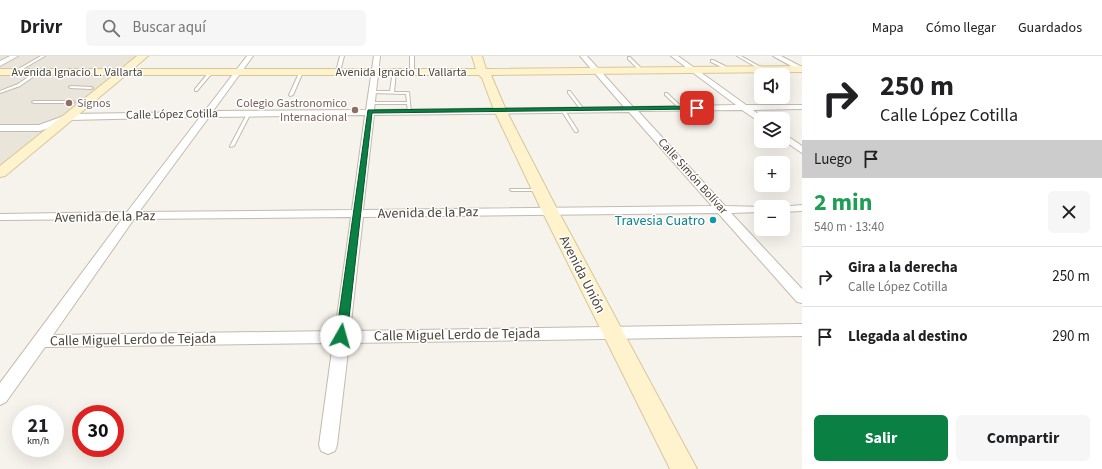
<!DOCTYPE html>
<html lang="es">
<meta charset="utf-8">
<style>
:root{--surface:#fff;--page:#f6f6f6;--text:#202124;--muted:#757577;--line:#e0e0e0;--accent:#0b8043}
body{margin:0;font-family:"Source Sans 3",sans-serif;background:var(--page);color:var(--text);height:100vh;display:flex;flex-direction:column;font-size:15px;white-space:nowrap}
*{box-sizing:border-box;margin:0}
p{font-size:13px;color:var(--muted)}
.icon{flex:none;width:22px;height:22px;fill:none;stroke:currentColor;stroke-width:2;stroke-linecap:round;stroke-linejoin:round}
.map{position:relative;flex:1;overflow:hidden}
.sheet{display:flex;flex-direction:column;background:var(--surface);width:300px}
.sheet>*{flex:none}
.top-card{background:#fff;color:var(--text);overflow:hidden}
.tools{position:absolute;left:754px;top:12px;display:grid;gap:8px}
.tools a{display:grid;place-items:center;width:36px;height:36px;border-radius:6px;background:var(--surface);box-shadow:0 4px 16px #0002;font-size:20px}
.speed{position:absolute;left:12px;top:349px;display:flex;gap:8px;font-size:20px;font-weight:700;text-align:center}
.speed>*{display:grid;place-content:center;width:52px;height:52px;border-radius:50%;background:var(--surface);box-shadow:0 4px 16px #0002;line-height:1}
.speed small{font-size:10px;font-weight:400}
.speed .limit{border:6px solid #d22;background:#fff;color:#111}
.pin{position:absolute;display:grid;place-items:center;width:34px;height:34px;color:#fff;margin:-17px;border-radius:8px;box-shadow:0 2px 6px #0006}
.me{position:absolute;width:44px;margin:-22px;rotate:7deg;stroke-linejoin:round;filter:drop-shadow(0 0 3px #0008)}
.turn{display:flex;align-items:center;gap:14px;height:84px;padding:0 12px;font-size:18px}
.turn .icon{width:52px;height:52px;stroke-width:2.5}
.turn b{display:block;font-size:28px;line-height:34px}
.then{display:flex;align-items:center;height:38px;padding:0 12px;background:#0003;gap:8px;font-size:15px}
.round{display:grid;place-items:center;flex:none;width:42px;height:42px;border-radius:6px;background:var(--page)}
.summary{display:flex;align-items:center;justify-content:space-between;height:68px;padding:0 12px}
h1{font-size:24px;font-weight:700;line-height:30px;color:#1e9e55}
.primary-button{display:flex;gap:8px;margin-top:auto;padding:8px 12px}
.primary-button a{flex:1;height:46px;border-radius:6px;background:var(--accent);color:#fff;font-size:16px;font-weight:700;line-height:46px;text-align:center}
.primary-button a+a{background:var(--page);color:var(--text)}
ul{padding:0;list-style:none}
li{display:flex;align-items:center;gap:12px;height:60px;padding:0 12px;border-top:1px solid var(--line)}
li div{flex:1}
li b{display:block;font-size:15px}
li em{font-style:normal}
header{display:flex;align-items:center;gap:24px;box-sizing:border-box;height:56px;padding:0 20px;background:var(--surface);border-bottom:1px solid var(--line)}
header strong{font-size:19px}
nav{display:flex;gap:22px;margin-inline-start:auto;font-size:14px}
.search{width:280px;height:36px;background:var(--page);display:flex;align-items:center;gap:10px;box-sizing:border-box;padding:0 14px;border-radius:6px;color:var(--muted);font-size:15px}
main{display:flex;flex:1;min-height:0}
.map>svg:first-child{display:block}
.residential{fill:#eae5da}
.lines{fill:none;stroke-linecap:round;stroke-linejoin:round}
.lane-casing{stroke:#c2bbae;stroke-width:2}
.street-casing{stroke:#c2bbae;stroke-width:2}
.secondary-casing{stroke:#d6c79b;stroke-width:2}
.lane{fill:#fff;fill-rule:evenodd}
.street{fill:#fff;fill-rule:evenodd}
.secondary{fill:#fff3cd;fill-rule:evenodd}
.route{fill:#0b8043;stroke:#07532c}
.education-dot{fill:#8d6e63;stroke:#fff;stroke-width:1.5}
.culture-dot{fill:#0f9aa8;stroke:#fff;stroke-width:1.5}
.labels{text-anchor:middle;stroke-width:3;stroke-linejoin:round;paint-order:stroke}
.far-street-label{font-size:12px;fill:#4b4439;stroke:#fff}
.far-education-label{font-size:12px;fill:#785e54;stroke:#fff;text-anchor:start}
.street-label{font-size:14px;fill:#4b4439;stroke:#fff}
.culture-label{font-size:14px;fill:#0d838f;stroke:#fff;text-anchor:end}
</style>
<header>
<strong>Drivr</strong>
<div class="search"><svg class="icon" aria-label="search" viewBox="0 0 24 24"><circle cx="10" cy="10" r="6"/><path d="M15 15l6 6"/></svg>Buscar aquí</div>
<nav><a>Mapa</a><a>Cómo llegar</a><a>Guardados</a></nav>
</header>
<main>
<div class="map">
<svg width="802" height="413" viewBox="0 0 802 413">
<rect width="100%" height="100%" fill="#f6f3ec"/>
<path class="residential" d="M0,0h142l-142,116z"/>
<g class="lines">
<defs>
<path id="lane" d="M41,0h4l-29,17 -3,-1z
M340,0h4l-4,16 -2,1 -2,-1z
M410,0h4v16l-2,1 -2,-1z
M737,0h4l23,13 -3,1z
M628,1h2l13,13v2h-2l-13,-13z
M711,4h2l18,9 -3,1 -17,-8z
M37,15l3,1 -20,14 -20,7v-2l18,-7z
M210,15l3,1 -16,19h-2v-2z
M300,15l3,1 -10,23 -3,1 -1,-1z
M393,15l3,1 -2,20h15l2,20 -3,-1 -1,-7h-36l-2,-1 2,-1h36l-1,-8 -34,-1 -2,-1 2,-1h18z
M71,30l20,1 2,1 -2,1 -21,-1 -1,-1z
M568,35h2l13,17v2h-2l-13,-17z
M665,37h2l15,14v2h-2l-15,-14z
M33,45h40l2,1 -2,1h-39l-2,-1z
M562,53h2l14,22 -1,1h-2l-14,-22z
M248,56l3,1 -17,33 -4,1v-1z
M510,133h29l2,1 -2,1h-27l-2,-1z"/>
<path id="street" d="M10,0h8l-18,10v-5z
M247,0h6l-40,55 153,-1 8,-54h6l-6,54 250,-3 -44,-51h7l46,51 103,-2 -65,-49h7l68,49h56v4l-49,1 12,9h-4v4l-19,-13 -104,1 87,95 40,1h-4v5l-30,1 71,76v14l-5,-1 -79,-89 -355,4 -13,114 452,-7v12l-453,7 -12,102 -2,6 -7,3 -7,-3 -2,-6 14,-102 -288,4 -39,55 -6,3v-22l122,-164 -122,1v-6l127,-2 73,-95 -130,3 -30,11h-40v-6h39l30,-11 135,-2zM629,56l83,94 -349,4 11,-95zM365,59l-13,95 -213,2 70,-95zM351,161l-16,114 -282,4 81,-116z
M773,0h8l21,11v5z
M783,77l19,13v7l-19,-13z
M802,149v6l-19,1v-5h-4z"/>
<path id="secondary" d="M137,0h11l-15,13h343l-4,-13h10l4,13 316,-3v6l-311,3 15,35 50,97 141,262h-27l-130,-262 -46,-97 -12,-32 -3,-3h-353l-121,101 -5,1v-11l114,-91h-114v-6h121z"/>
</defs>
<use href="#lane" class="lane-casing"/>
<use href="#street" class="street-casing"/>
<use href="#secondary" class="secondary-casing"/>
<use href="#lane" class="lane"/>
<use href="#street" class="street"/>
<use href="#secondary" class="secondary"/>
</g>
<path class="route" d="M697,50l3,2 -1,1 -327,4 -25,223 -2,3 -4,1 -3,-1 -2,-3 32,-226z"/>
<g class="education-dot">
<circle cx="69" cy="47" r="4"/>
<circle cx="355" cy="54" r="4"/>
</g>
<circle class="culture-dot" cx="713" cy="164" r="4"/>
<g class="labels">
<g class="far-street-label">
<text x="77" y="20">Avenida Ignacio L. Vallarta</text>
<text x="401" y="20">Avenida Ignacio L. Vallarta</text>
<text transform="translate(172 58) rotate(-1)" y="4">Calle López Cotilla</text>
<text transform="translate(693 120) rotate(48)" y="4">Calle Simón Bolívar</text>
</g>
<g class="far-education-label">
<text x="77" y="51">Signos</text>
<text x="347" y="51" text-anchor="end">Colegio Gastronomico<tspan x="347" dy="14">Internacional</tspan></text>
</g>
<g class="street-label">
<text transform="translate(428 156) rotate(-1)" y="5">Avenida de la Paz</text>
<text transform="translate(105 160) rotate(-1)" y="5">Avenida de la Paz</text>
<text transform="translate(583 218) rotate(63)" y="5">Avenida Unión</text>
<text transform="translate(457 278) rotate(-1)" y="5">Calle Miguel Lerdo de Tejada</text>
<text transform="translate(133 283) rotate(-1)" y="5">Calle Miguel Lerdo de Tejada</text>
</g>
<g class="culture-label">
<text x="705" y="169">Travesia Cuatro</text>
</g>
</g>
</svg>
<div class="tools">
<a><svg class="icon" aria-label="sound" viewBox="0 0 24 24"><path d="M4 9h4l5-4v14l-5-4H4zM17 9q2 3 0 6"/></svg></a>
<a><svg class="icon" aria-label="layers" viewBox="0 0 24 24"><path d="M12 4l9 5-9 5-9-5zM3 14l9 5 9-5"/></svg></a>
<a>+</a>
<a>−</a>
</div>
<div class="speed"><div>21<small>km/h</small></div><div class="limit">30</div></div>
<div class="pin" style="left:697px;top:52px;background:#d93025"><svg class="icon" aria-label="arrive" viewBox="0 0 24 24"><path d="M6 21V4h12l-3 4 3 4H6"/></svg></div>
<svg class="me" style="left:341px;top:280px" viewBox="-20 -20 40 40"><circle r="19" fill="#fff"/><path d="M0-13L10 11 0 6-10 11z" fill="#0b8043"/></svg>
</div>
<section class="sheet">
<div class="top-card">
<div class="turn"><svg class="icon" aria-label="right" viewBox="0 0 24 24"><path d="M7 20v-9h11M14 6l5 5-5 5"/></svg><div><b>250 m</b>Calle López Cotilla</div></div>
<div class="then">Luego<svg class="icon" aria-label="arrive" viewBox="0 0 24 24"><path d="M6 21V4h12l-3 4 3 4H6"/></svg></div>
</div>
<div class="summary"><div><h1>2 min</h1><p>540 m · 13:40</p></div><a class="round"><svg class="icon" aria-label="close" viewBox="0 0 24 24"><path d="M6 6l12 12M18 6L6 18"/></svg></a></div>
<ul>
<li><svg class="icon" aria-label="right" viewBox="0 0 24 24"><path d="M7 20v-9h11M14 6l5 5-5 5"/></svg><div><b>Gira a la derecha</b><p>Calle López Cotilla</p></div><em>250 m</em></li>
<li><svg class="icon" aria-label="arrive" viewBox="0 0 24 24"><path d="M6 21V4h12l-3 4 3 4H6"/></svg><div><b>Llegada al destino</b></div><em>290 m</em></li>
</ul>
<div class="primary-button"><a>Salir</a><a>Compartir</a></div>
</section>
</main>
